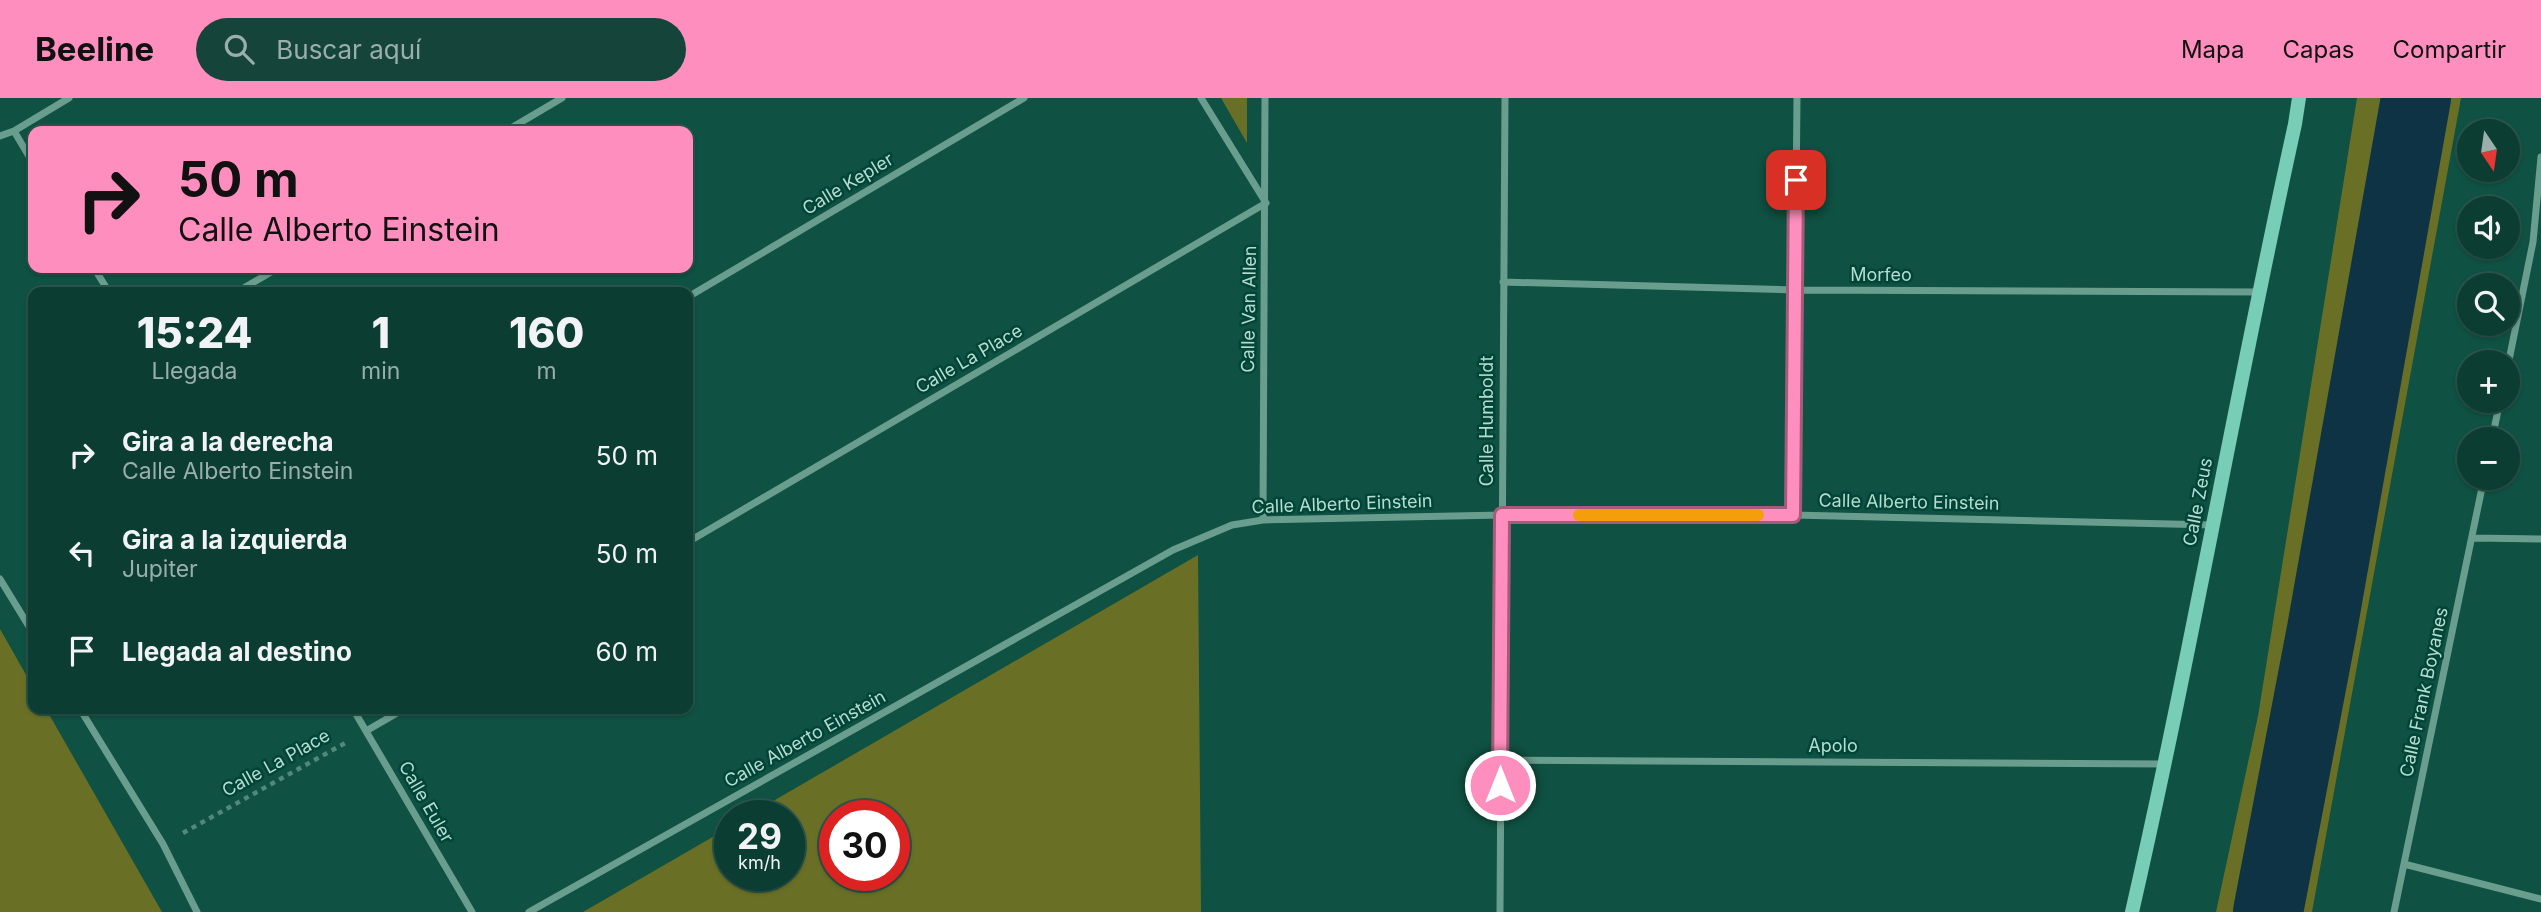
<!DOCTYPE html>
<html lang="es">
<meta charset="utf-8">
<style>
:root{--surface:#0b3d32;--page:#14443a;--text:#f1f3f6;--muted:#9aaeac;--line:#2b564d;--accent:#fe8ebd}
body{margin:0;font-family:Inter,sans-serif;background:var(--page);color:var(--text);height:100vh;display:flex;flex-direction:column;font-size:26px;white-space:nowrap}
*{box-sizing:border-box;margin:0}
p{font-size:23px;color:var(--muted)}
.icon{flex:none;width:38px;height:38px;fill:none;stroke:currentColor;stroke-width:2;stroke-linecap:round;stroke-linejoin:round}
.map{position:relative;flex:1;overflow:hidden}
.sheet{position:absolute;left:28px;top:189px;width:665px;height:427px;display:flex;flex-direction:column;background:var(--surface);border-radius:14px;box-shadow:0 2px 5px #0004,0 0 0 2px var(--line)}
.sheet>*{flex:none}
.top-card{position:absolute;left:28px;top:28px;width:665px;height:147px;border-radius:14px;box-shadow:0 2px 5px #0004,0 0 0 2px var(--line);background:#fe8ebd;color:#111;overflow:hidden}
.needle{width:46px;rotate:167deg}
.controls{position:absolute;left:2457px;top:21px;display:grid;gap:14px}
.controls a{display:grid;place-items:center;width:63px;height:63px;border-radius:50%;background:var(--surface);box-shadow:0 2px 5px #0004,0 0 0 2px var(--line);font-size:35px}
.speed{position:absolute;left:714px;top:702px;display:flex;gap:14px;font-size:35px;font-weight:700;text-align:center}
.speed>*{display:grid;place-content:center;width:91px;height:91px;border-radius:50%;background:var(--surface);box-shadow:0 2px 5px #0004,0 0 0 2px var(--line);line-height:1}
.speed small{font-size:18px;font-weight:400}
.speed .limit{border:10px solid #d22;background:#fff;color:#111}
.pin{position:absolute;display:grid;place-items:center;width:60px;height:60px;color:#fff;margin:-30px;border-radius:14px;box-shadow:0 4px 10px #0006}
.me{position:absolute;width:77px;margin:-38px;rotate:0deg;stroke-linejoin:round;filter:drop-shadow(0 0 5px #0008)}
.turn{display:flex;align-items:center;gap:24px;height:147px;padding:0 35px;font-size:32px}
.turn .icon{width:91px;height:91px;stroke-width:2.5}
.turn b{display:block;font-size:49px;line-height:60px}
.eta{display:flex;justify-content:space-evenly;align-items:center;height:119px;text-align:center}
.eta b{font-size:42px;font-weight:800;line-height:49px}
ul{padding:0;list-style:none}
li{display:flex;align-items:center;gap:21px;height:98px;padding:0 35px}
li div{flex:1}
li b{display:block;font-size:26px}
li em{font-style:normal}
header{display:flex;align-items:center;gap:42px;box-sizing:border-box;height:98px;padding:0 35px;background:var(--accent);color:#111}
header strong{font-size:33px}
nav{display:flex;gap:38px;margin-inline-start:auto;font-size:24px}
.search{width:490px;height:63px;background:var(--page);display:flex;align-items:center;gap:18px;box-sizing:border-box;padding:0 24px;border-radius:38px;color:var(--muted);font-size:26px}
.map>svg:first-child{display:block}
.green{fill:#697026;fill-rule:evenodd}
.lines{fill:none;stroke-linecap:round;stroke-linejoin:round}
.river{stroke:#0e3345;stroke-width:70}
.path{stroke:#52887a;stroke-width:4.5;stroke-dasharray:5 5;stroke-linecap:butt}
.street{stroke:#699d8e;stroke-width:7}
.secondary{stroke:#78cdb6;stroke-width:14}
.route-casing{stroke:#a55c7b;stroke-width:18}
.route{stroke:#fe8ebd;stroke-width:12}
.slow{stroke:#f59e0b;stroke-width:12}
.labels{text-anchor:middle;stroke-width:5;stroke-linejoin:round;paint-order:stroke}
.street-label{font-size:18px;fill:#b6dbcf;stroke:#004638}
</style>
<header>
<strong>Beeline</strong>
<div class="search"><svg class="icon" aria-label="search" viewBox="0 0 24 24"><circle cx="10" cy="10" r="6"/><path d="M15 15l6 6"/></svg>Buscar aquí</div>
<nav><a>Mapa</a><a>Capas</a><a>Compartir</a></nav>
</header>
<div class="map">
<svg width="2541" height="814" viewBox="0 0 2541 814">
<rect width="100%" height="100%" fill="#0f5142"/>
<path class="green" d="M1221,0h26v45z
M2357,0h104l-149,814h-96l42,-196z
M1198,457l3,357h-618l147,-85v48h59v-59l-40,-1zM835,718h59v59h-59z
M0,531l33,58v22h13l116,203h-162z"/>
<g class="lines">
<path class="river" d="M2268,814l54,-283 94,-531"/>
<path class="path" d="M183,735l164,-91"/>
<path class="street" d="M14,33l19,32
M506,33l56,-33
M0,38l14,-5 55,-33
M94,170l15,24
M1503,184l292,8 463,2
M237,194l41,-24
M688,199l336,-199
M2508,267l25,-123 8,-85
M2492,341l8,-38
M1793,417l4,-417
M1263,422l2,-422
M2472,440l69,1
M688,444l578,-339 -65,-105
M0,481l33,54
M80,611l83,135 34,68
M353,611l119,203
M366,633l38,-22
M1501,662l664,4
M2404,766l137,35
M529,814l644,-362 59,-25 31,-5 239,-5h291l420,10
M1500,814l5,-814
M2394,814l90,-434"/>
<path class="secondary" d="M2132,814c60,-262 105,-526 163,-788l4,-26"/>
</g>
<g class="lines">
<defs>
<path id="route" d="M1500,687l2,-270h291l3,-335"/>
</defs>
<use href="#route" class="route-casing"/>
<use href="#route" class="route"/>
<path class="slow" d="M1579,417h179"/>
</g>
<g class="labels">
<g class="street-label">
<text transform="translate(848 86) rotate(-31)" y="6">Calle Kepler</text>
<text x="1881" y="183">Morfeo</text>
<text transform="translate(1249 211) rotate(-89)" y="6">Calle Van Allen</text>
<text transform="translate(969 261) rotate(-30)" y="6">Calle La Place</text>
<text transform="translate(1487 323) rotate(-90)" y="6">Calle Humboldt</text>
<text transform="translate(1909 404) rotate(1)" y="6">Calle Alberto Einstein</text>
<text transform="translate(2198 404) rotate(-79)" y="6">Calle Zeus</text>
<text transform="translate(1342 406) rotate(-2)" y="6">Calle Alberto Einstein</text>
<text transform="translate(2424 594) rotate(-78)" y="6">Calle Frank Boyanes</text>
<text transform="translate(805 641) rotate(-29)" y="6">Calle Alberto Einstein</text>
<text x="1833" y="654">Apolo</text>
<text transform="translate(276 665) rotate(-29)" y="6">Calle La Place</text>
<text transform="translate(426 704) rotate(60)" y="6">Calle Euler</text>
</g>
</g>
</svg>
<div class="controls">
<a><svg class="needle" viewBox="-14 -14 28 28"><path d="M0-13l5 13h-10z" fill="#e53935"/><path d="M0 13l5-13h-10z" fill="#9aaeac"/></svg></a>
<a><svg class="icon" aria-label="sound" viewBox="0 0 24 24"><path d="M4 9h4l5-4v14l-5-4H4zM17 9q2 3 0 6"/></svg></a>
<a><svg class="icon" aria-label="search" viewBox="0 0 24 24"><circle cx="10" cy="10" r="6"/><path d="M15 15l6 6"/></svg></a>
<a>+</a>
<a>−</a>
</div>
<div class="speed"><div>29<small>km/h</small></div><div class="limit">30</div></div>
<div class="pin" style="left:1796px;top:82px;background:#d93025"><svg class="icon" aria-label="arrive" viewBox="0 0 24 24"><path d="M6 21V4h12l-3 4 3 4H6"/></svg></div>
<svg class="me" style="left:1500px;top:687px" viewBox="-20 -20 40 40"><circle r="17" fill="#fe8ebd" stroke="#fff" stroke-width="3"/><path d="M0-11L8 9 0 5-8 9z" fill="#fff"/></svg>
<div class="top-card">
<div class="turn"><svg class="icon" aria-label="right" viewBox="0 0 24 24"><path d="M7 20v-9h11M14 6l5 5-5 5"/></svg><div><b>50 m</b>Calle Alberto Einstein</div></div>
</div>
<section class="sheet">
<div class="eta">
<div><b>15:24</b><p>Llegada</p></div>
<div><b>1</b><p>min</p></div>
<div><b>160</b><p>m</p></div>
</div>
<ul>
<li><svg class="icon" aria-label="right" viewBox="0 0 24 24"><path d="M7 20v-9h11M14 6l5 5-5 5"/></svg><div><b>Gira a la derecha</b><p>Calle Alberto Einstein</p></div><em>50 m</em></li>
<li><svg class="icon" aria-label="left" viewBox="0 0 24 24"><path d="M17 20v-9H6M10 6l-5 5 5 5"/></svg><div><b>Gira a la izquierda</b><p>Jupiter</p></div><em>50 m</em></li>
<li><svg class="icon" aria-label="arrive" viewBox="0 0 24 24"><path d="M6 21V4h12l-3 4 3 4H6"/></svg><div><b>Llegada al destino</b></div><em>60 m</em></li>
</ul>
</section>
</div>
